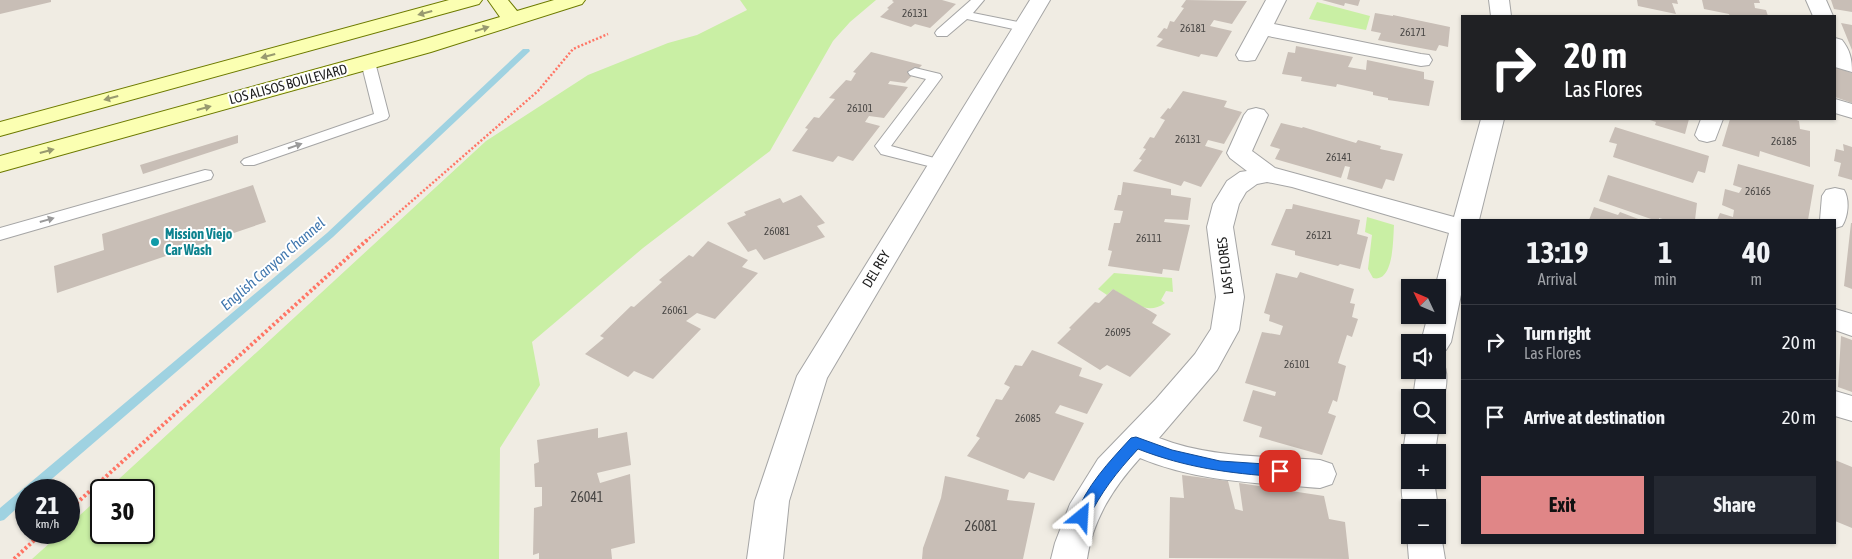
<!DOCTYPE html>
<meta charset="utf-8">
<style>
:root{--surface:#171b24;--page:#242831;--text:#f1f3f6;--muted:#9ea1a6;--line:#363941;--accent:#e08687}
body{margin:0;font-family:"Asap Condensed",sans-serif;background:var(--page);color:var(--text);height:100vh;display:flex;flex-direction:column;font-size:19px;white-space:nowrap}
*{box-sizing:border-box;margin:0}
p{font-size:16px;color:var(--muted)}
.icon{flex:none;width:28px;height:28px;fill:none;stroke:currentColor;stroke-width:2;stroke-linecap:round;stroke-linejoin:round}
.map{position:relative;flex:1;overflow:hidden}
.sheet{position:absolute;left:1461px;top:219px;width:375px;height:325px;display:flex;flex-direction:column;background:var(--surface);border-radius:0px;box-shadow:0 1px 4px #0004}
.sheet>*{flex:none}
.guide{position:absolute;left:1461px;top:15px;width:375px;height:105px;border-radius:0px;box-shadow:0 1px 4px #0004;background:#202124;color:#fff;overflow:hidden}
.needle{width:32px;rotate:314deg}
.tools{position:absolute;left:1401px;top:279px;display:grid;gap:10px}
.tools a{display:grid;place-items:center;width:45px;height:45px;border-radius:0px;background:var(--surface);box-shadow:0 1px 4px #0004;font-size:25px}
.speed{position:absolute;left:15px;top:479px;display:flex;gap:10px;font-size:25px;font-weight:700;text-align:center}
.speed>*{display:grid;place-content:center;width:65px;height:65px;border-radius:50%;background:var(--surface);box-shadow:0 1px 4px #0004;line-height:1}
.speed small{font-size:12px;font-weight:400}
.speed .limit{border:2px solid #111;border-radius:8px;background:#fff;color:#111}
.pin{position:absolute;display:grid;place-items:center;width:42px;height:42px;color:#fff;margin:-21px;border-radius:10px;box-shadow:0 2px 8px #0006}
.me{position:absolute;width:55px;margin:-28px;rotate:27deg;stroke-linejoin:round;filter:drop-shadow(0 0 4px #0008)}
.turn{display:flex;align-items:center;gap:18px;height:105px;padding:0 20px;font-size:22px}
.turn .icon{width:65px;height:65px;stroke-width:2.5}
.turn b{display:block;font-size:35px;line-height:42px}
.eta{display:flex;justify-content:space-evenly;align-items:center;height:85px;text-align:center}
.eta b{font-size:30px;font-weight:700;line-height:35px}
.action{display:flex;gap:10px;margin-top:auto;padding:10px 20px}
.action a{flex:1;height:58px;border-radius:0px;background:var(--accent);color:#111;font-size:20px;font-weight:700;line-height:58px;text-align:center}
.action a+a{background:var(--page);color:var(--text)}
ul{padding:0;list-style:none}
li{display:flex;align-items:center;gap:15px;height:75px;padding:0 20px;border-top:1px solid var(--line)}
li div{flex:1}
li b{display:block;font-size:19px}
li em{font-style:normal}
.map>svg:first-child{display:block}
.grass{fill:#c9efa4}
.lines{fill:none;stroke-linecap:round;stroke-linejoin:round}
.stream{fill:#9fd2e1;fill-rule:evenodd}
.building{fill:#c8beb6}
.lane-casing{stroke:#a5a5a5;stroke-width:2}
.street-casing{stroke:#a5a5a5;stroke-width:2}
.secondary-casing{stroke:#6d7a00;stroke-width:2}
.path-far1{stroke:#ff7565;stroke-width:2.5;stroke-dasharray:2 2;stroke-linecap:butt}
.path{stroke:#ff7565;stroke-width:4;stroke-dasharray:2.5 2.5;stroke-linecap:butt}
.lane{fill:#fff;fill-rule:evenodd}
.street{fill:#fff;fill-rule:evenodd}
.secondary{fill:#fbffb2;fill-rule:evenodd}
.oneway{fill:#989a6f}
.oneway2{fill:#9a9a9a}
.route{fill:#1a73e8;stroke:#114b97}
.culture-dot{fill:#0f9aa8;stroke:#fff;stroke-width:2}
.labels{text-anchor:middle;stroke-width:4;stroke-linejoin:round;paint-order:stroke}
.number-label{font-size:11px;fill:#484644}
.street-label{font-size:14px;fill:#1e1e1e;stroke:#fff}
.culture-label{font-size:14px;font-weight:bold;fill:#0d838f;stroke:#fff;text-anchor:start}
.near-number-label{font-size:14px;fill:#484644}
.water-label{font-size:15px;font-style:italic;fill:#4077ae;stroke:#fff}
</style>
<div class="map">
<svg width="1852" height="559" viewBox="0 0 1852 559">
<rect width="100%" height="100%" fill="#f0ece3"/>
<path class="grass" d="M740,0h136l-26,22 -17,19 -63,110 -127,97 -111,94 8,43 -40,63 -1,111h-467l29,-26 8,-1v-7l32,-29v36h43v-42h-37l379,-349 102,-66 80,-32 29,-8 50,-25z
M1317,2l53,14 -4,14 -57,-11z
M1367,217l27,8c-1,14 0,58 -21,53l-5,-9 4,-34 -7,-3z
M1114,273l58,5 1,14 -7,-1 -5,9 4,3c-19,14 -35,-3 -52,-14l-6,6 -9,-6z"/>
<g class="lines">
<path class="stream" d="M523,49h6l1,2 -197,186 -294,253h-13v10l-22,20 -4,1v-13l327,-275z"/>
</g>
<path class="building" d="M0,0h51v2l-51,12z
M893,0h49l14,4 -26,24 -15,-4 -4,3 -31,-10 9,-8 -2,-1 7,-6 -2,-1z
M1186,0l61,1 -15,23 -18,-4 -4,6 22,5 -15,26 -16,-3 -2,3 -43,-11 7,-7 -6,-2 7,-9 3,1 3,-8 4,1 10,-14 -3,-1z
M1322,0h38l-2,6 -13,-3 -1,3z
M1637,0h40l1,4 -6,-1 4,11 -38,-8z
M1702,0h57l1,3h-6l1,5 11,2 2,6h-38l-1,-2 -25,-5z
M1831,0h21v12l-18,-3z
M1375,13l18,3v-1l57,12 -2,20 -9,-2 -3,6 -58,-11 3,-7 -10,-2z
M1841,23l11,2v25z
M1296,46l57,11 -5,10 18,3 1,-10 57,12v7l10,2 -5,25 -41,-6v-2l-15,-3v-3l-36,-8 -1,3 -35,-6 1,-4 -20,-3 6,-22 7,1z
M871,52l51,13 -17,18 -15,-2 -2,3 20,3 -24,31 -15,-2 -4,6 15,4 -27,35 -15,-5 -5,6 -41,-11 16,-22 -3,-1 9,-11 5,1 16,-19 -6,-1 17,-18 5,1 5,-8 -3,-1z
M1835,67l17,6v30l-17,-6z
M1183,91l44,10 -3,6 18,5 -18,32 -16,-4 -3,6 18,5 -22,36 -17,-6 -3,5 -48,-15 9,-11 -3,-1 7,-10 -3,-1 7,-11 4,1 11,-18 -5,-2 8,-10 2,1z
M1647,119h42l-4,15 -30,-9 1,-3z
M1730,119h64l5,2 1,8 10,2v36l-50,-16 -1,6 -37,-11z
M1281,123l21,5 1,-1 53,16 2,-3 23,6 -1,3 23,5 -9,27 -8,-2 -4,10 -35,-10 3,-12 -5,-1 -4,12 -66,-19 5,-10 -10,-3z
M1615,127l94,29 -4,17 -7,-2 -5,12 -80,-26 4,-13 -8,-2z
M238,135v8l-95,31 -3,-9z
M1843,144l9,3v33l-14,-4 3,-13 -7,-2 2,-12 8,2z
M1738,164l76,21 -6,35h-91l3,-7 13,4 1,-7 -12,-5 3,-16 14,4 3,-5 -9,-3z
M1608,175l89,28 -2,17h-29l-7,-2v2h-5l-55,-19z
M1123,182l48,7v6l20,3 -3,22 -23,-1 -1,3 26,3 -11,46 -16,-2 -1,5 -54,-8 4,-15 -4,-1 6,-27h6l3,-12 -9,-1 4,-15h3z
M253,185l13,37 -209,71 -3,-27 50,-16 -2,-16z
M801,195l24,28 -8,3 8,11 -61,23 -8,-11 -8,3 -21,-29 19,-8 -2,-3 36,-14 3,5z
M1293,204l67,16 -3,14 11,3 -8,32 -20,-5 -2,2 -43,-11v-4l-24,-6 15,-36h6z
M1594,207l24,8 2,-3 21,8h-52z
M1851,223h1v66l-8,-3z
M708,241l40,19 -6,7 16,6 -43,46 -18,-6 -11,8 15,8 -48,50 -19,-8 -6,6 -43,-23 19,-16 -4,-2 31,-30 3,1 28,-25 -3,-2 30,-25 4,2z
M1300,272l54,17 -4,14 5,1 -3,13 6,2 -6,18 -5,-2 -9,28 8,3 -9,36 -4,-2 -5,13 8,3 -14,39 -63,-18 3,-10 -19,-6 10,-31 22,6 1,-4 -31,-9 17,-51 18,3 3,-9 -14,-5 1,-6 -6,-2 12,-40 21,5z
M1113,289l44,26 -5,8 19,11 -41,43 -23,-12 -7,5 -43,-27 14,-14 -2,-1 26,-26 4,1z
M1841,336l11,4v52l-14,-5z
M1032,350l50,18 -3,8 24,8 -16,30 -27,-9 -5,8 29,10 -30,58 -25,-9 -5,7 -57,-23 13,-18 -4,-2 20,-37 6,1 8,-13 -6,-3 11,-19 7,1z
M598,428v10l29,-6 4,33 -34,8 3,10 30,-9 5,69 -24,6 1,10h-73v-6l-6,2 1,-47 8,-2v-19h-7l-1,-23 5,-2 -2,-22z
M1835,460l17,7v61l-17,-7z
M1182,475l46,6 7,28 8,2 -4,-28 85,13 5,23 16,3 4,37 -180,-1 1,-61 14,1z
M945,476l64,14 -2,10 28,3 -12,56h-101l1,-11 18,-50z"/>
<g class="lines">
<defs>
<path id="lane" d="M971,0h13l-11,13 55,11 2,3 -7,4 -56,-12 -20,17h-10l-2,-3 2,-3z
M368,58l7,4 14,54 -2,3 -133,46h-10l-3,-3 3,-3 130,-45 -13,-52z
M915,68l25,6 2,3 -51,69 54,15 3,3 -3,3 -5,2 -59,-15 -6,-8 51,-67 -16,-4 -2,-3z
M205,170l6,1 2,4 -2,4 -211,61v-12z"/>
<path id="street" d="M1030,0h20l-223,378 -38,123 -6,58h-36l8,-58 42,-125z
M1266,0h20l-12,24 147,30 8,1 3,5 -3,5 -8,1 -153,-30 -13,24 -8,1 -8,-1 -3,-5z
M1489,0h20l2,16h-20z
M1806,0h20l7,16h-20z
M1835,38l7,2c8,10 10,19 10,32l-17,-5z
M1835,99l17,5v14l-17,-5z
M1256,108l8,2 4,5 -16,36 23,17 179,49 27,-98h23l-25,101h-17v70l-11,52 -5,8 -8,2v-10h-17l7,-27h10v-27h-3l14,-55 -157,-46 -25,-5 -10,2 -11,8 -7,12 -6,23 11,70 -5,33 -22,40 -58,68c50,20 108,18 161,22l12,4 4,10 -4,10 -12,4c-61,-5 -123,-6 -180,-30 -27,30 -47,61 -53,101h-36l4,-16 15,-39 28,-45 58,-60 39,-45 16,-25 5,-32 -9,-70 6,-23 14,-23 13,-9 7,-1 -17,-13 -3,-5 17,-38 4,-5z
M1701,119h22l-8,21 -8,2 -8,-2 -4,-5z
M1835,188l9,2c6,10 4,27 -2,36l-7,2v-8h-15l2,-24 4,-6z
M1835,309l17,5v22l-17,-6z
M1438,360l5,2c6,12 4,35 -5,45v-9h-25l4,-28h21z
M1835,391l17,5v25l-17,-5z
M1410,420v5h28v-2l1,2 -4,27h-25v10l-7,-10 4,-27z
M1410,469v11h24l4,28h-28v11c-9,-13 -11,-35 -4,-49z
M1438,527l3,8 4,24h-36l-2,-24 3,-7v7h28z"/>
<path id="secondary" d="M449,0h33l-3,4 -479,132v-14z
M488,0h20l9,11 37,-11h31l-3,4 -151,48 -431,120v-16l415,-114 85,-25z"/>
</defs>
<use href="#lane" class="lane-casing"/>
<use href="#street" class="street-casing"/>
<use href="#secondary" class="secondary-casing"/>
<path class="path-far1" d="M366,241l172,-150 35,-42 35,-15"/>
<path class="path" d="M69,510l298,-270
M14,559l29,-27"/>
<use href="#lane" class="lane"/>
<use href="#street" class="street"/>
<use href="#secondary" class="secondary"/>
</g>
<defs><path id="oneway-solid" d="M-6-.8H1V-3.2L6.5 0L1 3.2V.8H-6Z" transform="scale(1.25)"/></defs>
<g class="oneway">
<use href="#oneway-solid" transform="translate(425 13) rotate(165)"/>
<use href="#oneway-solid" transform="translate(482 29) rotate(-17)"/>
<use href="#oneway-solid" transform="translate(268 56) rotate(165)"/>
<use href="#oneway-solid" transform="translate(111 98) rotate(165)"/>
<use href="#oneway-solid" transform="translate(204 108) rotate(-15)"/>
<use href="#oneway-solid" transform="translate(47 151) rotate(-15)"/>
</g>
<g class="oneway2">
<use href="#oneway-solid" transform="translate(295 146) rotate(-19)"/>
<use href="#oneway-solid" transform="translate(47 220) rotate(-16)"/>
</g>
<path class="route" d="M1136,437l36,13 48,11 60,4 5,2 2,4 -2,4 -5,2c-52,-4 -93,-9 -142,-28 -22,24 -37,43 -51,72l-5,2 -5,-2 -2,-4c11,-31 34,-55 56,-79z"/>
<circle class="culture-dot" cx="155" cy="242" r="5"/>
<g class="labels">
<g class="number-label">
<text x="915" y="17">26131</text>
<text x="1193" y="32">26181</text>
<text x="1413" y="36">26171</text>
<text x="860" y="112">26101</text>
<text x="1188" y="143">26131</text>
<text x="1784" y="145">26185</text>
<text x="1339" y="161">26141</text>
<text x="1758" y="195">26165</text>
<text x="777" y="235">26081</text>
<text x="1319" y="239">26121</text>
<text x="1149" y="242">26111</text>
<text x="675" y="314">26061</text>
<text x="1118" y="336">26095</text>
<text x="1297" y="368">26101</text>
<text x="1028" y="422">26085</text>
</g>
<g class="street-label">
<text transform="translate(288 84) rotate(-15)" y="5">LOS ALISOS BOULEVARD</text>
<text transform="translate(1225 266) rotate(-97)" y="5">LAS FLORES</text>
<text transform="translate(876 269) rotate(-59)" y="5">DEL REY</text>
</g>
<g class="culture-label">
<text x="165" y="239">Mission Viejo<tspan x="165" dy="16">Car Wash</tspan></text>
</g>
<g class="near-number-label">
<text x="587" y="502">26041</text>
<text x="981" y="531">26081</text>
</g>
<g class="water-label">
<text transform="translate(273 264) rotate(-41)" y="5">English Canyon Channel</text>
</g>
</g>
</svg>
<div class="tools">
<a><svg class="needle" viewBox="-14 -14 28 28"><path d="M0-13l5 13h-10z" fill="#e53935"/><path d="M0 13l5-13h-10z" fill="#9ea1a6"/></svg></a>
<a><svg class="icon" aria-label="sound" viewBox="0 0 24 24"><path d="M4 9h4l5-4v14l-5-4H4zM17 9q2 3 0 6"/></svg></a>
<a><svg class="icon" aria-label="search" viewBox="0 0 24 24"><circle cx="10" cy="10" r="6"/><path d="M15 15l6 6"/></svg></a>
<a>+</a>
<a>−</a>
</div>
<div class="speed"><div>21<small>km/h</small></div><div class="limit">30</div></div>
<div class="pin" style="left:1280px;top:471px;background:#d93025"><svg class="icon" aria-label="arrive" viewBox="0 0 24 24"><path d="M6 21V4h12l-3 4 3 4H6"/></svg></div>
<svg class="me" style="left:1082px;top:517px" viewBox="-20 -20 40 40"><path d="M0-17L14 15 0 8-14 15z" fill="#1a73e8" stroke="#fff" stroke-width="4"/></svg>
<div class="guide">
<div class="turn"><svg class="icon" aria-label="right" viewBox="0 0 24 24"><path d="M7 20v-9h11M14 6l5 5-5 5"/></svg><div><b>20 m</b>Las Flores</div></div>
</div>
<section class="sheet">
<div class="eta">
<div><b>13:19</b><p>Arrival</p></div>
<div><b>1</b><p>min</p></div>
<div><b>40</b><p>m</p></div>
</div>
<ul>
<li><svg class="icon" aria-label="right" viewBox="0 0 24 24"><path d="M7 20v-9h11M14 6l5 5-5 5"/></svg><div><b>Turn right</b><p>Las Flores</p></div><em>20 m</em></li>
<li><svg class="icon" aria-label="arrive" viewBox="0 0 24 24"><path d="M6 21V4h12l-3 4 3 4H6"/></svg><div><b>Arrive at destination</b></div><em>20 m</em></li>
</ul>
<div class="action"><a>Exit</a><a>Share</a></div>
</section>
</div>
